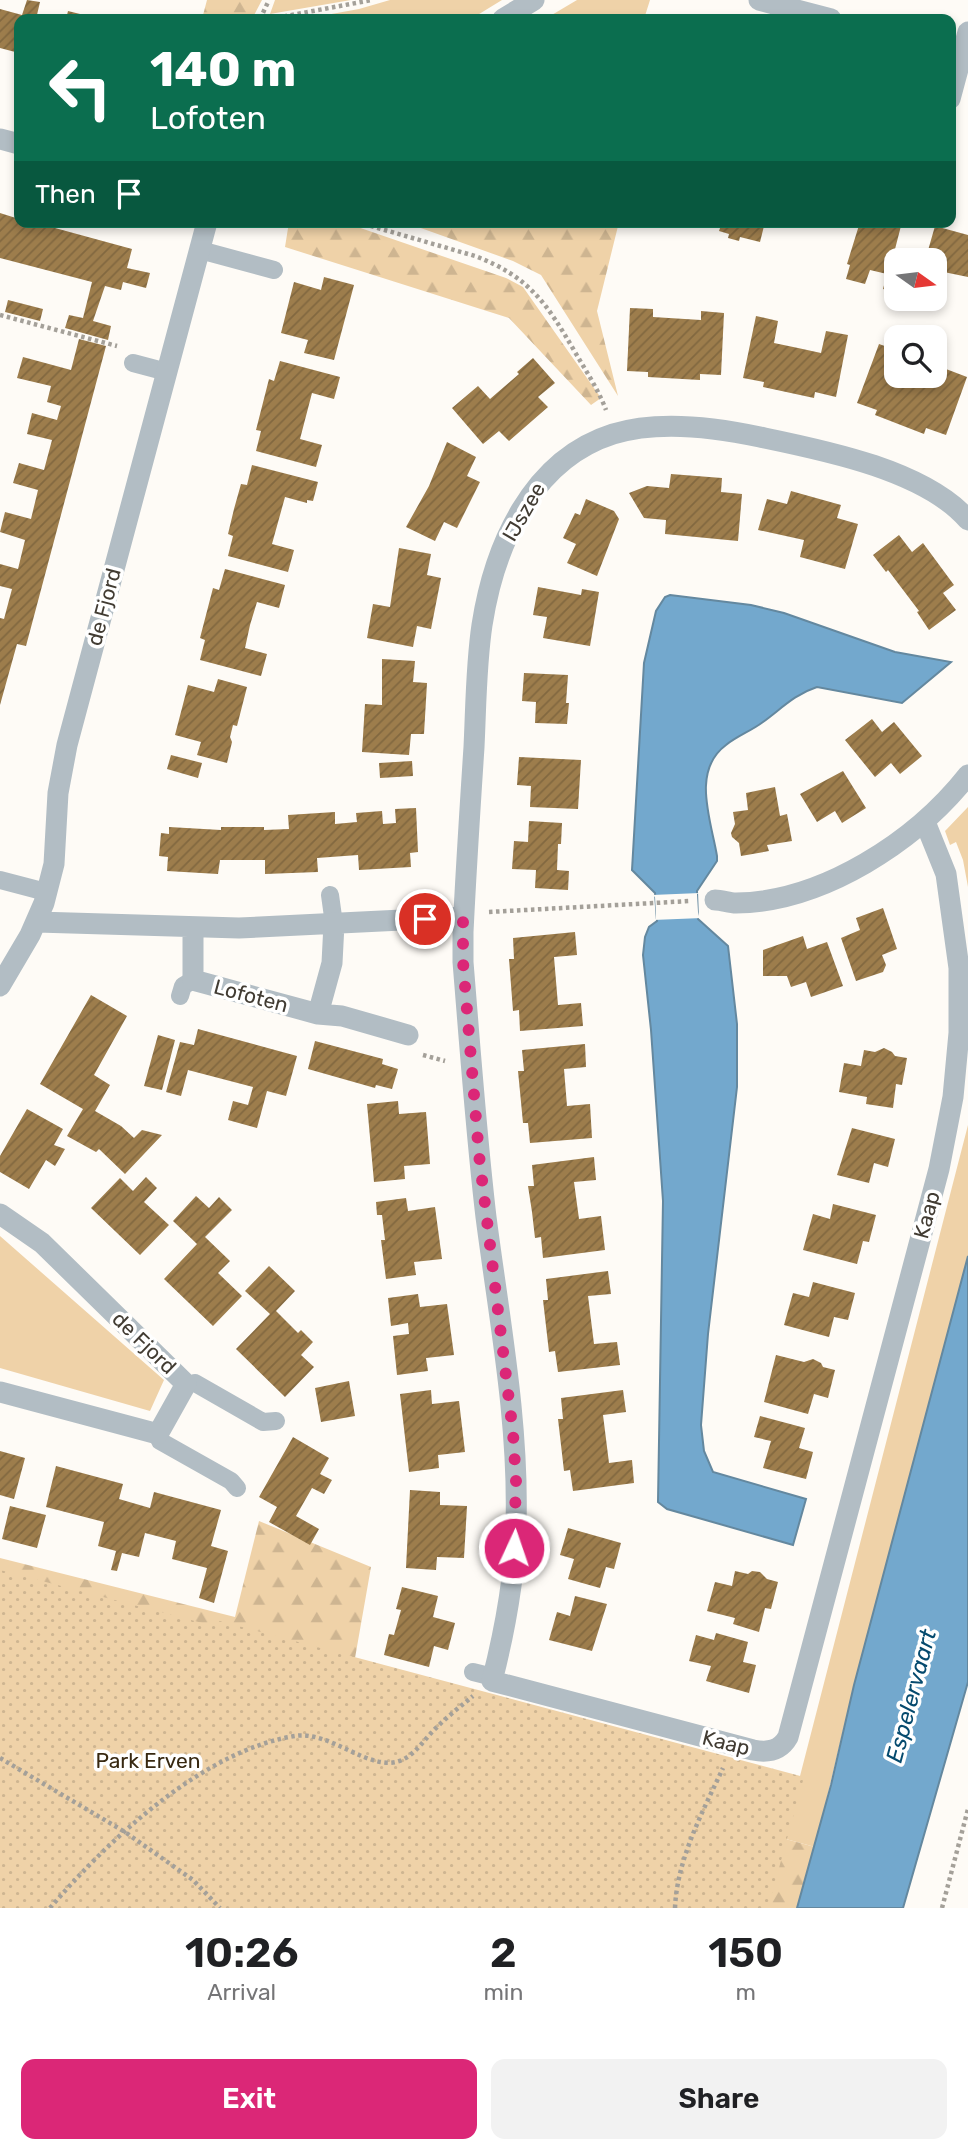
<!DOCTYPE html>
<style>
:root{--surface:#fff;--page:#f2f2f2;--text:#202124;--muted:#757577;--accent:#db2777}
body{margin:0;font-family:Rubik,sans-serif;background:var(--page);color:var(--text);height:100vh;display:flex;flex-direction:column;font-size:26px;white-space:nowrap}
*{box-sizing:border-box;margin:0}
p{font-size:23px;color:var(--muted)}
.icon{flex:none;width:38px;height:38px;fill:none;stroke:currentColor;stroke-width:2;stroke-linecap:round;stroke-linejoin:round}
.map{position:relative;height:1908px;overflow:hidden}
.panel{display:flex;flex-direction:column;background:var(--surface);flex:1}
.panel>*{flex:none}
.guide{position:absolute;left:14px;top:14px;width:942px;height:214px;border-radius:14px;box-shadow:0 4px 10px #0003;background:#0b6e4f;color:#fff;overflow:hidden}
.needle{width:46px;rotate:104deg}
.controls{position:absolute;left:884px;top:248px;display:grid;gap:14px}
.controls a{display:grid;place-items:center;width:63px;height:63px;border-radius:14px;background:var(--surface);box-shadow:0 4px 10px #0003;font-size:35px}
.pin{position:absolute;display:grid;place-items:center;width:60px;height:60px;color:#fff;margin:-30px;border:4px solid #fff;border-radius:50%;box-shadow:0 2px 7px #0007}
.me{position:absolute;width:77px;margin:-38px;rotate:3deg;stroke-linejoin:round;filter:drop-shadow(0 0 5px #0008)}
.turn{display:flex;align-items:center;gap:24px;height:147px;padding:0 21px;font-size:32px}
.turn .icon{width:91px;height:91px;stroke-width:2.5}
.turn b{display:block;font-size:49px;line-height:60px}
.then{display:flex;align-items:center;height:66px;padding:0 21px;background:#0003;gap:14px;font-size:26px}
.eta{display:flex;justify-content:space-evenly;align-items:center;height:119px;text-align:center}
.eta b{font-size:42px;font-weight:600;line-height:49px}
.cta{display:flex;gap:14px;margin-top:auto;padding:14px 21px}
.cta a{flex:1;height:80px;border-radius:14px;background:var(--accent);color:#fff;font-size:28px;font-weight:600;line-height:80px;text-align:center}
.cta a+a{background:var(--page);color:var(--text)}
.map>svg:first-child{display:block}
.grass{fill:#efd2a8}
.forest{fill:url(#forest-firs)}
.park{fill:url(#park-dots)}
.water{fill:#73a8cd;stroke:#64889f;stroke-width:2}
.pier{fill:#fefbf6}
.building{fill:url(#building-hatch)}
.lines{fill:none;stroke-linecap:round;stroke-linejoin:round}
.path{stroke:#a4a099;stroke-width:4.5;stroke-dasharray:3.5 3.5;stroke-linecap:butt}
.service{stroke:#b2bdc4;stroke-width:18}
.minor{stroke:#b2bdc4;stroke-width:21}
.route{stroke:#db2777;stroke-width:12;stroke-dasharray:0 21.6}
.labels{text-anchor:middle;stroke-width:7;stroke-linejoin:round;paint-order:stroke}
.street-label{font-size:21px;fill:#423c33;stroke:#fff}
.park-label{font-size:21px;fill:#372811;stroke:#fff}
.water-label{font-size:23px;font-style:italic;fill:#054a6e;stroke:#fff}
</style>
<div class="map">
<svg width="968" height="1908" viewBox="0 0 968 1908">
<defs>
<pattern id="forest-firs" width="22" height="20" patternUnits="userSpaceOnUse" patternTransform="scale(1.75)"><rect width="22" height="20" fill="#efd2a8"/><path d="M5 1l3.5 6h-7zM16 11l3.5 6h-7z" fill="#ceb591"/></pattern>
<pattern id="park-dots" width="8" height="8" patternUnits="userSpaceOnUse" patternTransform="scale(1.75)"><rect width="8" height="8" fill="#efd2a8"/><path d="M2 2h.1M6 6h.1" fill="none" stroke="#ceb591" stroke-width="1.8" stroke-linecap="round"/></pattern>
<pattern id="building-hatch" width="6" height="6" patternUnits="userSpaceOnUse" patternTransform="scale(1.75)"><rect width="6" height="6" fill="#9d7d4c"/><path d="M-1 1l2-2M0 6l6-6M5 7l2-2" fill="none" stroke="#826840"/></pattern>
</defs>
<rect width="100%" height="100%" fill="#fefbf6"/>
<path class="grass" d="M275,0h76l-81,14z
M390,0h112l-31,19h-167l55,-10z
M577,0h73l-6,19h-99z
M968,807v80l-5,-27 -7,-18 -6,3 -5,-14z
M968,1125v131l-114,429 -39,162 -109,-30 94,-41z
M0,1236l164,144 -14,31 -150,-43z"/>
<path class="forest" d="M207,0h55l-10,19h-50z
M289,222h54l163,56 17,9 78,111 -10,7 -82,-87 -224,-71z
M404,222h215l-22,89 21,85 -77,-121 -28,-14z
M259,1521l112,46 -16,91 -355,92v-192l235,59z
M706,1817l109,30 -18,61h-117z"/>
<path class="park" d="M0,1570l210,55 2,-6 592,158 -36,131h-768z"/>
<path class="water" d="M670,595l81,10 33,8 111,39 56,10 -49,41 -85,-16c-22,7 -36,22 -54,35 -12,9 -26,14 -37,23 -35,26 -15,75 -9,111v5l-20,30 1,28 30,27 9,78v63l-29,247 -7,91 3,26 9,21 93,27 -13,46 -126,-36 -9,-7 5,-301 -12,-171 -8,-75 2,-18 4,-10 8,-6 -2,-28 -23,-23 12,-207 12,-52 9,-14z
M968,1256v426l-65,226h-106l34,-123 23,-100z"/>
<path class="pier" d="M700,893l-3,1 1,18 1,4 3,2 -49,2 3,-1v-5l-1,-17 -3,-2z"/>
<path class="building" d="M27,0l13,2 -4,17h-17v34l-19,-5v-39l22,6z
M68,11l28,7v1h-30z
M0,213l19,6v3h14l99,27 -5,19 23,5 -4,15 -23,-6 -2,8 -16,-4 -12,35 18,5 -3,14 -43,-12 4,-13 14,3 9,-36 -92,-24z
M722,222h43l-5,20 -20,-5 -1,4 -11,-3 1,-4 -10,-3z
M860,222h42l-8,31 24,7 -22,1v32l-13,-4 4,-15 -17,-4 -5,14 -19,-5 4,-14 -3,-1z
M935,226l33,9v42l-34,-7v-9h-9z
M324,277l30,8 -20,75 -30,-7 4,-13 -27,-7 13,-51 27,8z
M8,300l35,9 -3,12 -35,-9z
M630,308l23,1v8l48,3v-9l23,2 -3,62 -21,-1v6l-52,-3v-5l-21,-1z
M756,316l22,5 -4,22 24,5 23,5 5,-22 22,4 -12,62 -21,-5 -1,6 -51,-11 1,-5 -21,-4z
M79,339l27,7 -80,300 -9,-2 -17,61v-87l4,1 8,-30 -12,-3v-22l18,5 7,-29 -25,-8 5,-20 26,7 7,-29 -25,-7 6,-20 25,7 8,-30 -25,-6 5,-21 25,7 4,-14 -14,-4 4,-16 -34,-8 6,-21 48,13z
M879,344l17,6v15l-3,8 3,3 20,6 1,-6h17l8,3 4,-10 21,8 -21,58 -20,-7 -2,6 -49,-19 2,-5 -20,-7z
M533,358l22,25 -17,14 10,10 -39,34 -10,-10 -16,13 -31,-36 26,-22 12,13 29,-25 -2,-2z
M280,361l60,16 -6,22 -22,-6 -12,46 22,6 -6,22 -60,-16 5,-20 -5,-1 13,-51 5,2z
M447,442l29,15 -9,19 13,6 -23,46 -13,-6 -9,19 -29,-14 23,-41z
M252,465l66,17 -5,19 -6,-1v3l-22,-6 -13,47 22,6 -6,22 -60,-16 5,-20 -5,-2 6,-25 7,-25 6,1z
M671,474l51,4 -1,14 21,2 -4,47 -73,-7 1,-14 -22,-2 -15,-25 18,-7 22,2z
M791,491l50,14 -4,13 21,6 -13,45 -45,-12 4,-17 -46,-10 9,-31 20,5z
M586,499l28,12 5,8 -22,57 -30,-13 9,-19 -13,-6 12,-25 5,2z
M899,535l13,17 11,-9 31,42 -11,8 13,17 -27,20 -12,-18 2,-1 -31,-41 -2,2 -13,-17z
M399,548l32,6 -4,21 14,3 -10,51 -14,-3 -4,21 -46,-9 6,-34 17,3z
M225,569l60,16 -6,23 -22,-6 -7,23 -5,23 22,6 -6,22 -61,-16 5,-20 -5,-2 13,-50 6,2z
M538,587l43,8 1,-6 17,3 -9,54 -47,-8 4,-21 -14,-2z
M382,659l33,2 -2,21 14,1 -3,51h-13l-2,21 -47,-3 3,-48 17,1z
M524,673l44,2 -2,28h3l-2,21 -32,-1 1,-21 -14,-1z
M218,679l29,8 -10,39 -4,-1 -3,12 2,5 -5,21 -30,-8 4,-13 -26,-7 13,-50 26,7z
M872,719l10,13 12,-10 28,34 -22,18 -9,-11 -16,14 -30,-37z
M171,755l31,8 -4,15 -31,-9z
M519,757l62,3 -3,49 -48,-2 1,-21 -14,-1z
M412,761l1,15 -33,2 -1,-15z
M843,771l23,37 -24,15 -7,-12 -18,11 -17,-28z
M775,787l5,29 7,-2 5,27 -25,4 2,6 -28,5 -2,-13 -7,-6 -1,-4 4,-9 -2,-12 15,-2 -2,-17z
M416,808l2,44 -8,1 1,14 -52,3 -1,-15 -41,3 1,14 -53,2v-14h-45l-2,14 -51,-3 1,-14 -9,-1 2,-23 8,1v-7l52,3v-3h43v3l25,-1 -1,-14 47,-3v12l22,-2 -1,-9 26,-2 1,13 13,-1 -1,-14z
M529,821l33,2 -1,21h-3l-1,26 12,1 -1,19 -33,-2 1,-18 -24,-1 2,-28 14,1z
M883,908l14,41 -15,6 4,10 -3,7 -27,9 -15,-43 19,-8 -4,-12z
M575,932l2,23 -23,2 4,48 23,-2 2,23 -63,5 -1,-21 -6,1 -4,-52h5l-1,-21z
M803,936l4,13 20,-7 16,44 -32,11 -5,-15 -15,5 -4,-11h-24v-26z
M91,995l36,21 -33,59 16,10 -15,26 26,15 13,12 8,-8 20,5 -37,39 -26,-25 -3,3 -29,-16 16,-27 -43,-25z
M198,1029l99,27 -11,40 -19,-5 -10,37 -29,-8 5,-19 15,4 5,-18 -65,-17 -7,26 -15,-4 14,-50 14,3z
M158,1035l17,5 -13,50 -18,-4z
M315,1041l68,18 -1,5 16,5 -6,20 -16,-4 -1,3 -67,-19z
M585,1044l1,23 -22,2 3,37 23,-2 2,34 -62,5 -2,-20h-5l-5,-52h6l-2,-21z
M884,1048l8,4 3,4 12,2 -5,27 -6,-1 -3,24 -27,-4 1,-7 -28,-5 5,-29 17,3 3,-16 11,2z
M398,1101l1,13 27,-2 4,52 -26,2 1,13 -31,3 -7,-78z
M27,1109l36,20 -9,16 11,4 -10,17 -9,-6 -17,29 -29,-17v-16z
M852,1128l43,11 -7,28 -14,-4 -5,20 -32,-8z
M594,1157l2,23 -22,2 5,37 22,-3 4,34 -62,8 -2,-21 -6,1 -3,-26 -4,-26h6l-2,-21z
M146,1177l11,11 -13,14 25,23 -29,30 -49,-47 29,-30 13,13z
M196,1196l13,12 10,-11 13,13 -27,27 25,24 -12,12 24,23 -29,30 -49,-47 33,-35 -24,-23z
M406,1198l2,13 27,-4 7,52 -28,3 2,13 -30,4 -5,-39h4l-3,-25h-5l-1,-13z
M833,1204l43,11 -7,27 -6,-1 -6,23 -54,-14 10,-36 17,5z
M269,1266l26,25 -19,20 22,22 3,-3 12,12 -12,13 13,12 -29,30 -49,-48 34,-35 -25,-23z
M608,1271l3,23 -23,2 6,48 23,-2 3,23 -62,7 -3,-21 -6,1 -6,-52h5l-2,-21z
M813,1282l42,11 -7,27 -14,-3 -5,20 -45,-12 9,-32 16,4z
M418,1294l2,13 27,-3 7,51 -28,3 2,13 -31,4 -4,-39 16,-2 -1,-11 -17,3 -3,-28z
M776,1355l28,7 9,-3 8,4 2,4 12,3 -7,28 -14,-4 -6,20 -44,-12z
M349,1381l6,35 -34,6 -6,-34z
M431,1390l1,14 27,-3 6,51 -27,3 1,13 -30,4 -9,-78z
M623,1390l3,22 -23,3 6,48 23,-3 2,23 -61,8 -3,-21 -6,1 -6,-52h5l-2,-21z
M760,1416l45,12 -6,20 14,4 -7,27 -43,-11 8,-27 -17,-4z
M293,1437l36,21 -9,16 12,6 -8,14 -12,-6 -16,28 23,13 -9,16 -41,-23 8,-15 -18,-10z
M0,1451l25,7 -11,41 -14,-4z
M56,1466l67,18 -4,15 31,9 4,-16 67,18 -10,36 17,5 -14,52 -15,-5 8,-30 -35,-9 4,-18 -31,-8 -6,24 -17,-4 -5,18 -6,-1 5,-19 -18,-5 6,-24 -58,-15z
M410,1490l30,2v13l27,1 -3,52 -27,-1 -1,13 -30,-2z
M10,1506l36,9 -9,33 -35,-9z
M568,1528l53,15 -7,26 -8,-2 -6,21 -32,-9 6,-20 -14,-4z
M735,1571l13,3 4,-3 8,1 7,7 11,3 -7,27 -6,-1 -6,24 -26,-8 2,-6 -28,-7 8,-29 17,4z
M402,1587l36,9 -5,21 22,6 -7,27 -14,-4 -5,21 -45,-12 5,-21 5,1 7,-25 -5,-1z
M575,1596l32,8 -15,47 -43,-11 8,-28 13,4z
M716,1633l32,9 -5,20 13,3 -7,28 -43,-12 5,-15 -22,-5 7,-26 18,5z"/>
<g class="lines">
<path class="path" d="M260,19l9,-19
M270,19l102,-19
M357,222l118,34c55,21 72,48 100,96 11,19 23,37 31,58
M0,315l117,31
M489,912l201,-11
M423,1055l22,6
M0,1758l125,74 68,48 27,28
M50,1908c58,-68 154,-158 245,-172 36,-6 76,38 107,24 15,-7 23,-22 35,-33 11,-11 24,-21 36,-31
M675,1908c2,-49 28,-97 48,-140
M942,1908l26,-99"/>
<path class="service" d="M200,250l74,20
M133,363l34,9
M0,880l46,12
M330,895l4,29
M180,996l3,-10 10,-6
M195,1383l68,39 13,-1
M158,1434l2,7 71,40 6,7
M473,1672l20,5"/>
<path class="minor" d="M759,0l72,19
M503,19l31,-19
M950,99l18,-67
M0,139l19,5
M925,822l21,52 13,94v65l-6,64 -14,72 -151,568c-8,14 -20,16 -35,13l-261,-69c13,-51 23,-104 24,-157 3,-103 -17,-206 -30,-307 -10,-85 -16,-170 -23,-255v-30c3,-62 7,-124 11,-185 2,-41 2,-82 8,-122 12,-78 49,-165 131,-191 45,-14 101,-7 147,3 63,13 165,33 208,83
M715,900c7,0 14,3 21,3 87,-1 180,-62 232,-128
M37,922l202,6 224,-11
M193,928v52l125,34 24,2 66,19
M0,986l30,-51 14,-32 10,-39 4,-71 9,-48 140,-523
M318,1014l14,-51 2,-39
M0,1214l42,29 144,141 -28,50 -158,-42"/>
</g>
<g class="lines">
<path class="route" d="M425,919l38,-2v45l16,193 34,278 3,48 -2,67"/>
</g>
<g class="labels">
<g class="street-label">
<text transform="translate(524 512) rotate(-60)" y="7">IJszee</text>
<text transform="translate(104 607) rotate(-75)" y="7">de Fjord</text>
<text transform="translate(251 996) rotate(15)" y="7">Lofoten</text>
<text transform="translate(927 1215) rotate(-75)" y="7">Kaap</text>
<text transform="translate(144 1343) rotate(44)" y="7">de Fjord</text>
<text transform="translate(726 1743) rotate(14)" y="7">Kaap</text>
</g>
<g class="park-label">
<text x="148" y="1768">Park Erven</text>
</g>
<g class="water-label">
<text transform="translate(911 1696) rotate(-75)" y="8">Espelervaart</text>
</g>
</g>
</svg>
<div class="controls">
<a><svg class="needle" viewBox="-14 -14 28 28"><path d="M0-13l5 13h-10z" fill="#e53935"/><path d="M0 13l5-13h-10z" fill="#757577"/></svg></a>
<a><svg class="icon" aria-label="search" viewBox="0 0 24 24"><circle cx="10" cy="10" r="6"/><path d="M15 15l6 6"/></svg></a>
</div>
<div class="pin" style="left:425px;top:919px;background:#d93025"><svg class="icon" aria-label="arrive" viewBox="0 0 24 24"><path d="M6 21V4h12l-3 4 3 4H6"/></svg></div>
<svg class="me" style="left:514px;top:1548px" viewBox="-20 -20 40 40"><circle r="17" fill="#db2777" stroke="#fff" stroke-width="3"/><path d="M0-11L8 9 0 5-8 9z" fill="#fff"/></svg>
<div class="guide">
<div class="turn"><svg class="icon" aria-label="left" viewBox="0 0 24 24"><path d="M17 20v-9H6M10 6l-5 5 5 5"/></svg><div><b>140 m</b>Lofoten</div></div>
<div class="then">Then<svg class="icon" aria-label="arrive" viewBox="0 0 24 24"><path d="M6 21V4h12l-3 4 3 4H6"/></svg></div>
</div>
</div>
<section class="panel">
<div class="eta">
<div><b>10:26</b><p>Arrival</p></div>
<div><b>2</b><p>min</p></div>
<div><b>150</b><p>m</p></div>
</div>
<div class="cta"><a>Exit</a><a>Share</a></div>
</section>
